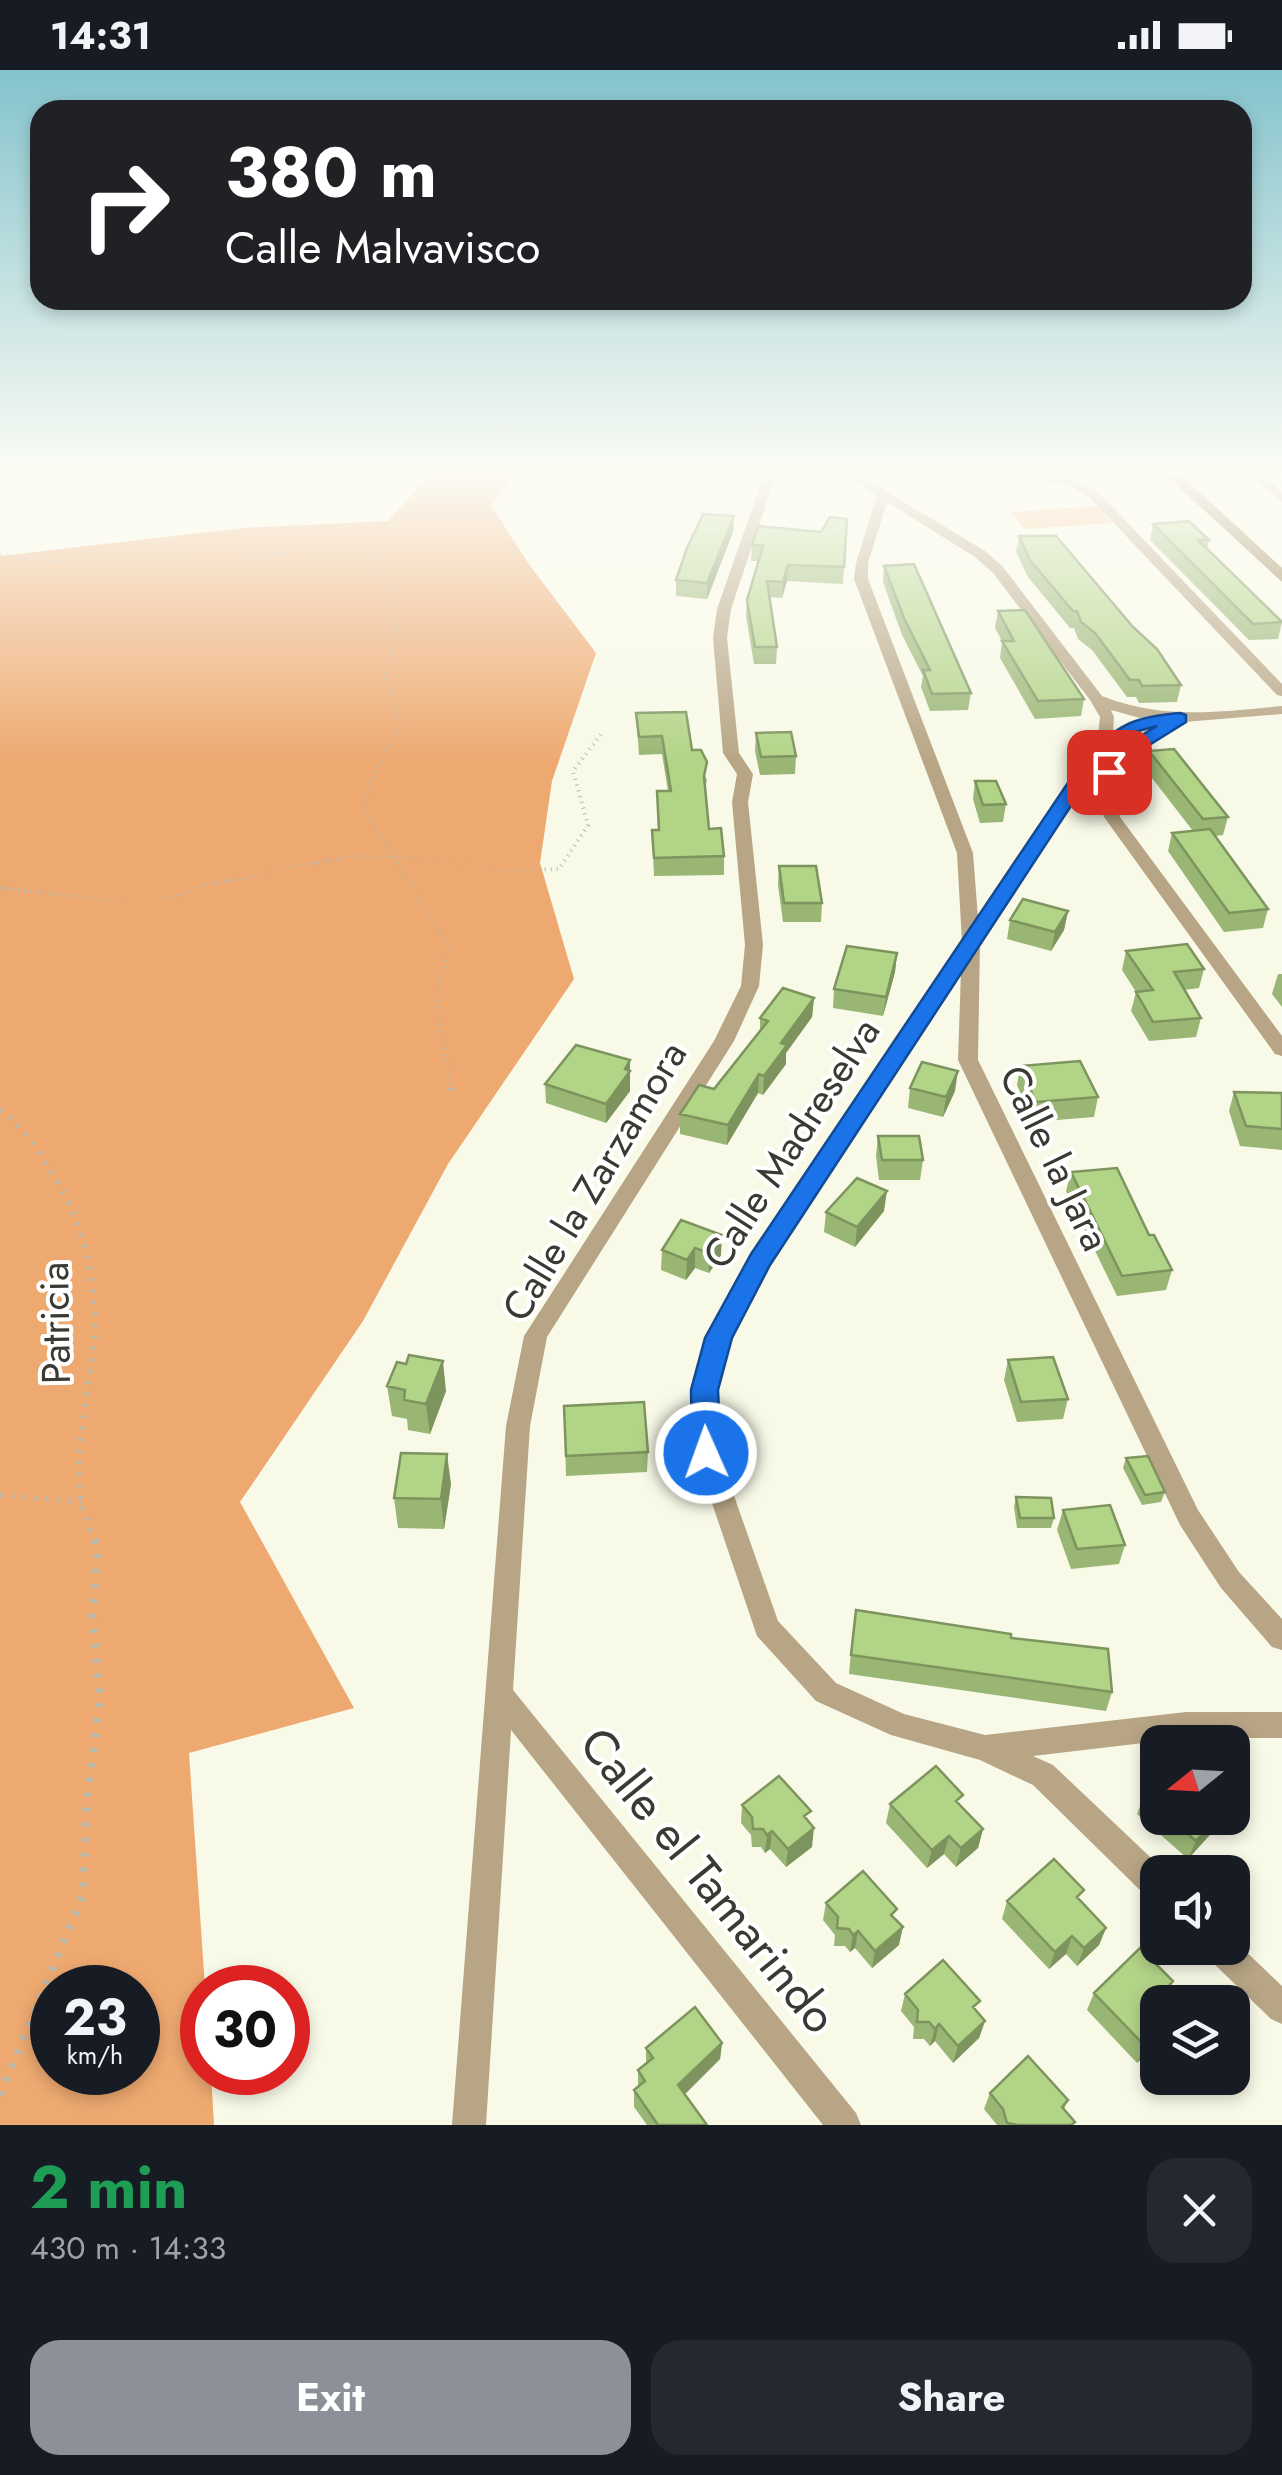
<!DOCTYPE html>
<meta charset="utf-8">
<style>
:root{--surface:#171b24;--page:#242831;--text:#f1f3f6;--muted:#9ea1a6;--accent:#8c9099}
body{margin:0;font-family:Jost,sans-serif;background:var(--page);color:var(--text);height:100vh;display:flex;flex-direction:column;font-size:38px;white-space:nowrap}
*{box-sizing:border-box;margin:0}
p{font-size:32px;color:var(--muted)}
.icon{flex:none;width:55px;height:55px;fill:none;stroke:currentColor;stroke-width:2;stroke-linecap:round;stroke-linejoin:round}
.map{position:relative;height:2055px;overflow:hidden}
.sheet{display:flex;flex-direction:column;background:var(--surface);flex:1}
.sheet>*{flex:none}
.hud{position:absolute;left:30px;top:30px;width:1222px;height:210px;border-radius:30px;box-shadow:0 5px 15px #0003;background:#202124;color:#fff;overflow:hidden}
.needle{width:65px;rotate:252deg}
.tools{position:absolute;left:1140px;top:1655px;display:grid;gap:20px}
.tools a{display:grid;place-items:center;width:110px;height:110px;border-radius:20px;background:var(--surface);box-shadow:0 5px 15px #0003;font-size:50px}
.speed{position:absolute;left:30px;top:1895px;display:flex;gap:20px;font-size:50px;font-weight:700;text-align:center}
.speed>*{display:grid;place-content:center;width:130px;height:130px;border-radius:50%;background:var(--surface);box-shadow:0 5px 15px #0003;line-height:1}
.speed small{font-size:25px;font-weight:400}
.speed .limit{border:15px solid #d22;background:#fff;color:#111}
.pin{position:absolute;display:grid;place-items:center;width:85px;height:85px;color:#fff;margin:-42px;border-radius:20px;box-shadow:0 5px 15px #0006}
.me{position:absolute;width:110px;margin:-55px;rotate:358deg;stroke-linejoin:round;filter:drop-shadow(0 0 8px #0008)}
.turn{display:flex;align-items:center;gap:35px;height:210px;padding:0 30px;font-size:45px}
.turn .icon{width:130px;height:130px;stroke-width:2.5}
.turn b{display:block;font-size:70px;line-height:85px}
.round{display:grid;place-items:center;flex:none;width:105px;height:105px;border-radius:30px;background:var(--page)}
.summary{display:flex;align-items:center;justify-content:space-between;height:170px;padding:0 30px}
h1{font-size:60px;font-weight:700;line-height:75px;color:#1e9e55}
.action{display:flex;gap:20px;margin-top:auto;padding:20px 30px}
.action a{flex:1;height:115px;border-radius:30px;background:var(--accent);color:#fff;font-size:40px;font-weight:700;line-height:115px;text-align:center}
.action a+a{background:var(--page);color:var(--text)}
.status{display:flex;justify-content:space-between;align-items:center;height:70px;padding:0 50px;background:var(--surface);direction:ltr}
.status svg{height:28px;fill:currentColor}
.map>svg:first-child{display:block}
.green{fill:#fbb983}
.forest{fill:#eea970;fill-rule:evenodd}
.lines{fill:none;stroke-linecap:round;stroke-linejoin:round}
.path-far2{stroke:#b9b9ac;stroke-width:4;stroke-dasharray:1 5;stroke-linecap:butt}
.path-far1{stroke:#b9b9ac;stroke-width:6;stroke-dasharray:2.5 9;stroke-linecap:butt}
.path{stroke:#b9b9ac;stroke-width:8;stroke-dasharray:4 11;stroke-linecap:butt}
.street{fill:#b7a585;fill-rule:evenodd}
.secondary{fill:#977d4c;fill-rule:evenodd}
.wall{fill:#99b674}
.shaded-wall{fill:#7d945e}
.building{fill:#b2d487;stroke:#7d945e;stroke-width:2.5}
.route{fill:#1a73e8;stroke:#114b97;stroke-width:2.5}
.labels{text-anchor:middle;stroke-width:8;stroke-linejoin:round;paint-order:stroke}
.street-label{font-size:40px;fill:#3a3a34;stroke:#fff}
.near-street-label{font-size:48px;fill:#3a3a34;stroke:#fff}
</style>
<div class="status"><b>14:31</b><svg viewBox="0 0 49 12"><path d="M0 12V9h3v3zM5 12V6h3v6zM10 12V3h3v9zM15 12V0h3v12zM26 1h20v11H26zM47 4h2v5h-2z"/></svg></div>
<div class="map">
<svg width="1282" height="2055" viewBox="0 0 1282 2055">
<rect width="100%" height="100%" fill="#f9f9e8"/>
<path class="green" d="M1097,436l15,17 -87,6 -14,-17z"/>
<path class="forest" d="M430,405h84l-23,30 37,58 68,90 -44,128 -12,82 34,116 -126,185 -85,157 -123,181 114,206 -165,45 16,234 -3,85 9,1 3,52h-214v-1569l243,-28 145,-7zM52,1918h86v84h-86z"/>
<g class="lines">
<path class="path-far2" d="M0,485l56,7 27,-6 154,6 57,-12 52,1 29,7 23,66 -13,53 16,45 -31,60 -6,27 86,138 -14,49 15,95
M0,818l130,15 31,-2 42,-15 142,-29h53l104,13 57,-1 29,-44 -15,-54 29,-38"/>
<path class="path-far1" d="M451,1018l1,7
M0,1040c25,17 37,39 53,65 37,57 47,125 38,192 -8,60 -25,118 4,174
M0,1425l82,7"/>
<path class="path" d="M0,2025l83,-200 3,-83 14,-116 -8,-82 6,-68 -4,-7"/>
<path class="street" d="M764,405h12l-45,134 -4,29 12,115 14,21 -5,28 15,143 -4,41 -25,55 -187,296 -17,89 -17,264 343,423 5,12h-38l-312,-395 -25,395h-34l54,-699 18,-90 190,-295 27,-55 4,-41 -13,-143 5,-28 -14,-21 -10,-115 4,-29z
M845,405h14l126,76 18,16 99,129c60,24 117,16 180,10v8l-98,8 -36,21 -21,16 -12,16 -3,15 8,27 162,219v20l-7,-2 -171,-237c-17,-49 7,-66 48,-90l-23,10 -29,22 -120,183 -2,118 220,450 41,62 43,47v31l-10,-3 -51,-59 -41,-63 -222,-465 3,-89 -192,293 -39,74 -13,52 2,63 59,168 58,62 68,31 81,21 201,-23h96v26h-96l-153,18 20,9 113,107h-8v29l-11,-4 -114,-112 -53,-25 -89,-25 -75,-34 -59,-65 -62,-183 -2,-63 13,-52 46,-84 210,-312 -5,-89 -103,-274 2,-16 21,-67zM887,432l88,55 18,16 97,127 10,17 -3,28 -8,8 -111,165 -5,-65 -105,-274v-16zM1111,640l36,10 -34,13 1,-16z
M1011,405l60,3 27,14 184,192v12l-5,-1 -187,-197 -22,-13z
M1249,405h13l20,17v10z
M1232,1868l50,48v38l-11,-5 -62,-60 -4,-11h27z"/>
<path class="secondary" d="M1166,405h15l101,93v14z"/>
</g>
<path class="wall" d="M692,405h36l-2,8 -34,-2z
M734,446l-1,16 -26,67 -31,-3v-16z
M847,449l-4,65 -56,-3 -5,17 -13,-1 8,50 -1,17h-22l-8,-48 1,-16 12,-39h-8l1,-16 69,-13z
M1153,454l56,16 -2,9 75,73 -4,17 -29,1 -99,-100z
M1019,466l162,149 -4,17 -38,1 -3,-6h-9l-35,-47 -14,-11 -4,-11h-4l-42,-51 -12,-25z
M884,496l87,127 -3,17 -38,1 -9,-24 2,-11 -21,-41 -19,-53z
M998,541l86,88 -3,17 -46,3 -35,-61 2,-17 -7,-13z
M636,643l56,37 15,30 -2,7 4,42 15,27v19l-70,1 -2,-46h6l-1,-39h11l-6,-37 -23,1z
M756,663l40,23 -1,18 -35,1 -5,-24z
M1149,681l79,66 -5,18 -8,1 53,73 -5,19 -39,4 -56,-81 4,-18 21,-2 -48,-62z
M975,711l31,23 -3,18 -23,1 -7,-24z
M779,796l43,37 -1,19h-38l-5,-37z
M1068,841l-4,19 -13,21 -44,-12 3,-19z
M1126,881l78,18 -5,19 -15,2 17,28 -5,19 -47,4 -18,-30 5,-19 -14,-22z
M897,883l-2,19 -12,44 -50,-8 1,-19z
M1278,904h4v33l-10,-13z
M814,928l-2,19 -26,36v11l-23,31 -5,-2 -31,52 -47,-11v-20l34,-25 46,-58v-13z
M630,990v31l-24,32 -60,-20 -1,-19z
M1020,996l78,31 -4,20 -62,5 -15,-37z
M910,1018l45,3 -12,26 -35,-9z
M1234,1022l48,1v57l-42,-4 -11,-35z
M878,1066l45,24 -3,20h-41l-3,-24z
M1071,1102l78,63 23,35 -6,20 -49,6 -51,-105z
M884,1141l-29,36 -31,-15 2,-20z
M681,1150l40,35 -12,18 -14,-5 -9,12 -25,-10 1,-20z
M1008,1290l60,39 -5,20 -46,3 -13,-42z
M387,1316l59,5 -16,43 -22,-4 -1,-11 -15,-3z
M564,1336l84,46 -1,20 -81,4z
M1126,1388l39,34 -4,10 -19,3 -19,-37z
M451,1414l-7,45 -46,-1 -4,-30z
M1016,1427l38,21 -3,10h-34l-3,-21z
M1063,1440l62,35 -6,19 -48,5 -14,-39z
M853,1559l158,9 101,54 -6,19 -257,-37z
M1158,1711v37h67l-37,41 -51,-45 7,-18z
M890,1734l71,2 22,23 -5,19 -22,19 -12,-13 -17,14 -41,-45z
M742,1735l67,17 3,25 -26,20 -16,-18 -5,4 -4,-6h-9l-1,-12 -10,-12z
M1007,1831h73l26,27 -7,17 -22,21 -11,-12 -17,15 -47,-50z
M826,1833l69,16 4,26 -27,23 -17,-20 -5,4 -5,-6h-11l1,-11 -12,-15z
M1168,1922l-10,10v48l-4,-4 -17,17 -50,-53 7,-17z
M905,1924l71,17 9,10 -6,17 -26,25 -18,-22 -5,5 -6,-7h-11l1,-12 -13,-16z
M722,1973l-2,16 -35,35 22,31h-60l-13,-18v-17l4,-3v-17l8,-6v-16z
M990,2023l78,7 -4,9 11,13 -2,3h-76l-13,-16z"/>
<path class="shaded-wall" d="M734,446l-1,16 -26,67v-16z
M788,495l-1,16 -5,17 1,-16z
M1068,841l-4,19 -13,21 4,-19z
M897,883l-2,19 -12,44 3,-19z
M814,928l-2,19 -26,36v11l-23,31 1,-19 17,-33z
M630,990v31l-24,32v-19z
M958,1001l-3,20 -12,26 3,-20z
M759,1004l-1,19 -31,52 1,-20z
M887,1121l-3,20 -29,36 2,-20z
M722,1165l-1,20 -12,18v-20z
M695,1178v20l-9,12 1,-20z
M443,1291l3,30 -16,43 -4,-30z
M447,1384l4,30 -7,45 -3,-30z
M1217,1748h8l-37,41 8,-18z
M814,1758l-2,19 -26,20 2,-18z
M983,1759l-5,19 -22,19 5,-19z
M772,1761l-2,18 -5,4 2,-18z
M949,1766l-5,18 -17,14 5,-18z
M903,1857l-4,18 -27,23 3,-17z
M1106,1858l-7,17 -22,21 7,-18z
M858,1861l-3,17 -5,4 3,-17z
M1072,1866l-6,18 -17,15 6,-17z
M985,1951l-6,17 -26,25 5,-17z
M939,1954l-4,17 -5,5 5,-17z
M1158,1963v5l-4,8 -17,17 8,-17z
M722,1973l-2,16 -42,42v-16z"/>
<path class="building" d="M703,444l31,2 -27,67 -31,-3 11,-32z
M830,447l17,2 -3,48 -56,-2 -5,17 -16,-1 10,66h-22l-8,-47 16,-54 -11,-1 6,-19 63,6z
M1189,451l20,19h-11l84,82 -29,2 -100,-100z
M1019,466h37l77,91 24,22 24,36 -39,1 -3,-6h-9l-35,-47 -14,-11 -4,-11h-4l-43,-51z
M914,494l57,129 -39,1 -9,-24h7l-26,-52 -20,-52z
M1025,540l59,89 -46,2 -36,-60h12l-16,-30z
M686,642l6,38h9l6,12 -3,14 5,53 12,-1 3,28 -70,2 -2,-28h7l-2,-39h14l-9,-55 -23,1 -3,-24z
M791,662l5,24 -35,1 -5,-24z
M1174,679l54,68 -25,2 -54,-68z
M975,711h21l10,23 -23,1z
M1210,759l58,80 -39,4 -57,-80z
M779,796h37l6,37h-38z
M1023,829l45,12 -13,21 -45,-12z
M1187,874l17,25 -30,3 27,46 -48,4 -17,-30 17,-2 -27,-39z
M847,876l50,7 -11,44 -52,-8z
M783,918l31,10 -33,45 6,2 -23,31 -5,-2 -31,51 -48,-11 19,-29 15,4 54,-68 -8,-3z
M576,975l54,15 -5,9 5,2 -24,33 -61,-20z
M1080,991l18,36 -62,5 -16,-36z
M922,992l36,9 -12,26 -36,-9z
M1234,1022l48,1v36l-36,-3z
M878,1066h41l4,24h-41z
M1117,1098l32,67h5l18,35 -50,6 -51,-104z
M857,1108l30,13 -30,36 -31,-15z
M681,1150l41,15 -13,18 -14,-5 -8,12 -25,-10z
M409,1285l34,6 -17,43 -22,-4 1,-10 -18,-4 10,-24 9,2z
M1053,1287l15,42 -47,3 -13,-42z
M644,1332l4,50 -82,4 -2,-50z
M401,1383l46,1 -6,45 -47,-1z
M1148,1386l17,36 -20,3 -19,-37z
M1016,1427l35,1 3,20h-34z
M1110,1435l15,40 -48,4 -14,-39z
M856,1540l155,24v4l97,11 4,43 -261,-37z
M936,1696l27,29 -7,6 27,28 -22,19 -12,-12 -17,14 -42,-46z
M779,1706l32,35 -7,5 10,12 -26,21 -16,-18 -5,4 -4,-6h-10l-1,-12 -10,-12z
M1158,1711v27l-14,-12z
M1169,1748h48l-21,23z
M1054,1789l30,31 -7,7 29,31 -22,20 -12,-12 -17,16 -48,-51z
M863,1801l34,38 -6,6 12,12 -28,24 -17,-20 -5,4 -4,-6 -12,-1 1,-11 -12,-14z
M1140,1878l33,33 -7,8 13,13h-21v31l-13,13 -51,-53z
M943,1890l37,41 -7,6 12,14 -27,25 -19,-22 -4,5 -6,-7h-12l1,-12 -13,-16z
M695,1937l27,36 -44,42 29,40h-49l-24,-35 11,-9 -7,-11 15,-12 -7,-10z
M1028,1986l40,44 -6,7 13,15 -4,3h-53l-11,-2 -4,-14 -13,-16z"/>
<linearGradient id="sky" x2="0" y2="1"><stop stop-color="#84c3cc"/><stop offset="0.58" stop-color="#fcfcf5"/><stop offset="1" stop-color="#fcfcf5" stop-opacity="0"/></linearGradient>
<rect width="1282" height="693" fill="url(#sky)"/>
<path class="route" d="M1180,643l6,2v7l-56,35 -15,19h-12l-3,-4 18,-22 39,-24 -26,7 -30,27 -331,505 -38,73 -14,52 3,63 -5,8 -10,3 -9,-3 -5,-8 -1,-63 14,-52 46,-84 337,-501c34,-30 47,-36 92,-40z"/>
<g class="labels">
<g class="street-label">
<text transform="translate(791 1073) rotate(-57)" y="14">Calle Madreselva</text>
<text transform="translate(1055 1088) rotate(64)" y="14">Calle la Jara</text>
<text transform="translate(594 1111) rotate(-59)" y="14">Calle la Zarzamora</text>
<text transform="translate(55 1253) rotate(-91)" y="14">Patricia</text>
</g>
<g class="near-street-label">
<text transform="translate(709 1810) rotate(51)" y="17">Calle el Tamarindo</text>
</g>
</g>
</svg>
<div class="tools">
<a><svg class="needle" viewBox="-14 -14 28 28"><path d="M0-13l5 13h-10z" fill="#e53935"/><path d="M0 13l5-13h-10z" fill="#9ea1a6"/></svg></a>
<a><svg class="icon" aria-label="sound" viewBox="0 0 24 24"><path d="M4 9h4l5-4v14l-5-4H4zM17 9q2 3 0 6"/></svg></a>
<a><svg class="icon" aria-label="layers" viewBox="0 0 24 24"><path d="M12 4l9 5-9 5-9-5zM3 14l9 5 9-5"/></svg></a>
</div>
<div class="speed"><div>23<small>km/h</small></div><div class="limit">30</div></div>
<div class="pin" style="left:1109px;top:702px;background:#d93025"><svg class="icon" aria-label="arrive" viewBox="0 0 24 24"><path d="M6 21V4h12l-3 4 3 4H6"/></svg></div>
<svg class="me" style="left:706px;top:1383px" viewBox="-20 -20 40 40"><circle r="17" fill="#1a73e8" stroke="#fff" stroke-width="3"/><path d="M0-11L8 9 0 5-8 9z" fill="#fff"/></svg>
<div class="hud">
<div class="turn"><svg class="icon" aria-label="right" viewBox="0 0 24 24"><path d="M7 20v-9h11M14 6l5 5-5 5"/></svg><div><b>380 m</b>Calle Malvavisco</div></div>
</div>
</div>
<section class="sheet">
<div class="summary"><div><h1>2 min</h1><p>430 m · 14:33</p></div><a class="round"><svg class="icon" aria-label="close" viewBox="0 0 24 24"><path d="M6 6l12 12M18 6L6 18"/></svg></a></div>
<div class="action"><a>Exit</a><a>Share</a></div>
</section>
